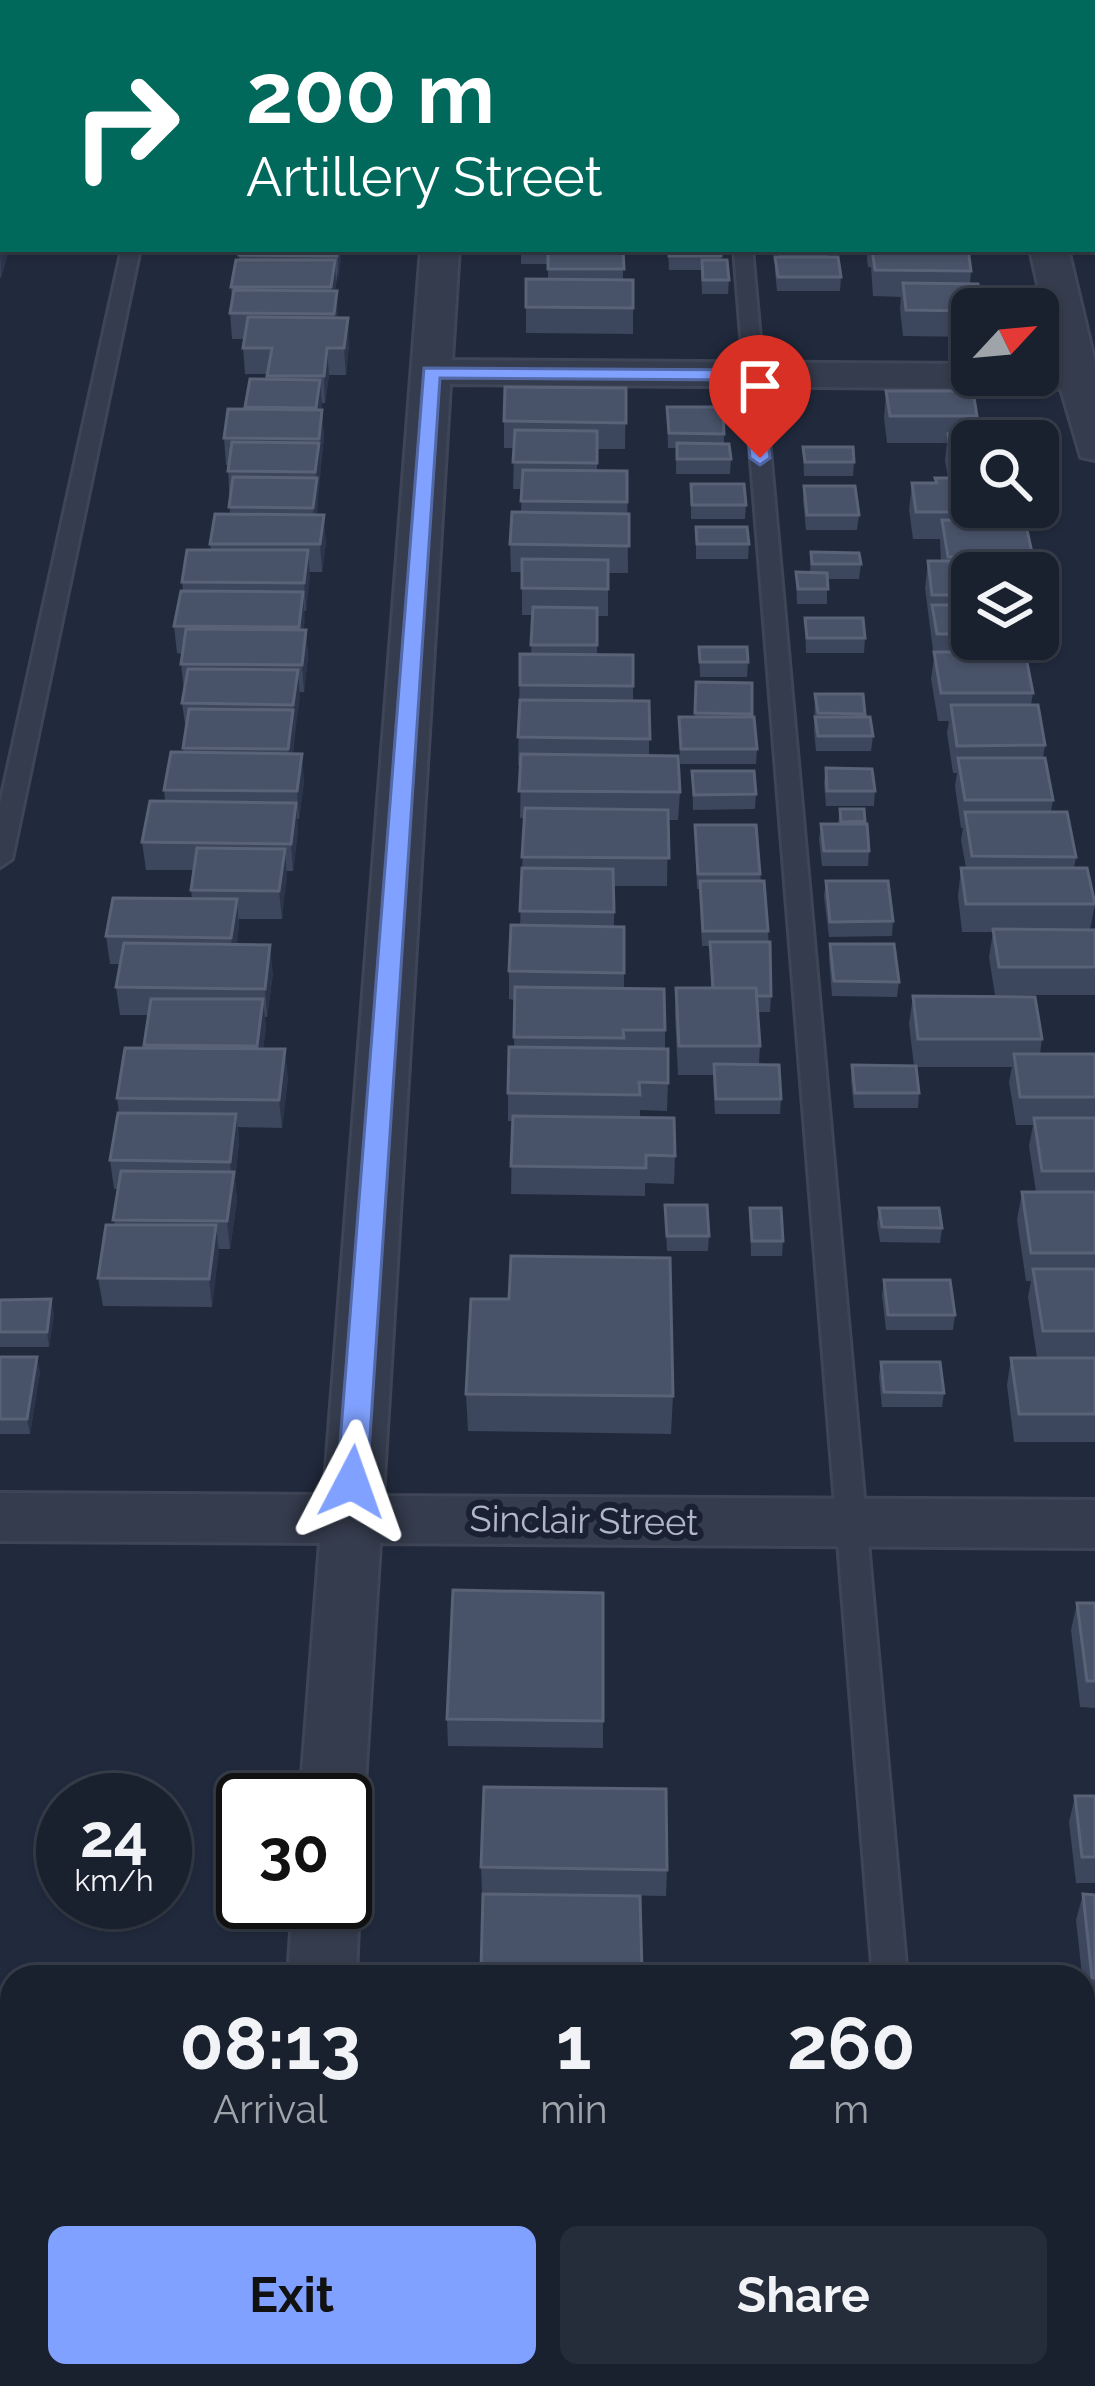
<!DOCTYPE html>
<style>
:root{--surface:#19202e;--page:#262d3a;--text:#f1f3f6;--muted:#9fa3aa;--line:#373e4a;--accent:#80a1ff}
body{margin:0;font-family:Raleway,sans-serif;background:var(--page);color:var(--text);height:100vh;display:flex;flex-direction:column;font-size:45px;white-space:nowrap}
*{box-sizing:border-box;margin:0}
p{font-size:39px;color:var(--muted)}
.icon{flex:none;width:66px;height:66px;fill:none;stroke:currentColor;stroke-width:2;stroke-linecap:round;stroke-linejoin:round}
.map{position:relative;flex:1;overflow:hidden}
.side{position:absolute;left:0px;top:1965px;width:1095px;height:423px;display:flex;flex-direction:column;background:var(--surface);border-radius:36px 36px 0 0;box-shadow:0 3px 9px #0004,0 0 0 3px var(--line)}
.side>*{flex:none}
.top-card{position:absolute;left:0px;top:0px;width:1095px;height:252px;box-shadow:0 3px 9px #0004,0 0 0 3px var(--line);background:#00695c;color:#fff;overflow:hidden}
.needle{width:78px;rotate:64deg}
.fabs{position:absolute;left:951px;top:288px;display:grid;gap:24px}
.fabs a{display:grid;place-items:center;width:108px;height:108px;border-radius:18px;background:var(--surface);box-shadow:0 3px 9px #0004,0 0 0 3px var(--line);font-size:60px}
.speed{position:absolute;left:36px;top:1773px;display:flex;gap:24px;font-size:60px;font-weight:700;text-align:center}
.speed>*{display:grid;place-content:center;width:156px;height:156px;border-radius:50%;background:var(--surface);box-shadow:0 3px 9px #0004,0 0 0 3px var(--line);line-height:1}
.speed small{font-size:30px;font-weight:400}
.speed .limit{border:6px solid #111;border-radius:18px;background:#fff;color:#111}
.pin{position:absolute;display:grid;place-items:center;width:102px;height:102px;color:#fff;margin:-123px -51px;border-radius:50% 50% 50% 0;rotate:-45deg;box-shadow:0 0 12px #0007}
.pin .icon{rotate:45deg}
.me{position:absolute;width:132px;margin:-66px;rotate:4deg;stroke-linejoin:round;filter:drop-shadow(0 0 9px #0008)}
.turn{display:flex;align-items:center;gap:42px;height:252px;padding:0 48px;font-size:54px}
.turn .icon{width:156px;height:156px;stroke-width:2.5}
.turn b{display:block;font-size:84px;line-height:102px}
.eta{display:flex;justify-content:space-evenly;align-items:center;height:204px;text-align:center}
.eta b{font-size:72px;font-weight:700;line-height:84px}
.action{display:flex;gap:24px;margin-top:auto;padding:24px 48px}
.action a{flex:1;height:138px;border-radius:18px;background:var(--accent);color:#111;font-size:48px;font-weight:700;line-height:138px;text-align:center}
.action a+a{background:var(--page);color:var(--text)}
.map>svg:first-child{display:block}
.lines{fill:none;stroke-linecap:round;stroke-linejoin:round}
.service-casing{stroke:#3e4556;stroke-width:6}
.minor-casing{stroke:#3e4556;stroke-width:6}
.service{fill:#353c4d;fill-rule:evenodd}
.minor{fill:#353c4d;fill-rule:evenodd}
.wall{fill:#3c465c}
.shaded-wall{fill:#2c354b}
.building{fill:#485268;stroke:#596277;stroke-width:3}
.route{fill:#80a1ff;stroke:#5369a6;stroke-width:3}
.labels{text-anchor:middle;stroke-width:12;stroke-linejoin:round;paint-order:stroke}
.street-label{font-size:36px;fill:#b1b7c9;stroke:#1a2132}
</style>
<div class="map">
<svg width="1095" height="2386" viewBox="0 0 1095 2386">
<rect width="100%" height="100%" fill="#212a3d"/>
<g class="lines">
<defs>
<path id="service" d="M715,0h16v3h-16z
M122,249h18l-128,610 -12,8v-63z
M734,249h18l155,1728h-34z
M100,2376h38l-1,10h-38z
M902,2376h38l1,10h-38z"/>
<path id="minor" d="M442,0h32v3h-32z
M977,0h32v3h-32z
M421,249h38l-7,111 520,4v11h66v-10h18l-26,-116h38l27,114v97l-14,-3 -20,-68 -611,-5 -67,1112 712,4v48l-715,-5 -16,257 -9,20 -10,3v-23h-45l20,-257 -320,-2v-48l324,2z
M345,1879l14,23 -3,75h-68l5,-75h52z
M260,2376h76l-1,10h-76z"/>
</defs>
<use href="#service" class="service-casing"/>
<use href="#minor" class="minor-casing"/>
<use href="#service" class="service"/>
<use href="#minor" class="minor"/>
</g>
<path class="wall" d="M1,0h80v3h-78v246h4l1,4 -8,26z
M369,0v3h-110v-2z
M537,0h79v3h-79z
M836,0h79v3h-79z
M1092,0h3v35l-3,-11z
M240,249h109v2h-8l-6,40 3,27 11,26 -3,31h-17l-4,28h-4l3,34 -6,54 -1,24 9,27 -4,30h-13l-3,39h-2v19h2l2,27 -4,35h-5l-6,61 11,28 -5,38h-2l1,12 -5,40h-7l-4,48h-43l-2,25 36,29 -6,44h-2l1,10 -3,22 25,28 -6,51 -44,-1 1,15 -4,38 2,20 -7,49h-12l-6,58 -109,-1 -5,-28 16,-53 4,-36h-4l-4,-29 9,-47 -2,-15 27,-50 4,-33h-28l-4,-28 4,-23h-10l-4,-28 86,-37 -1,-9 3,-20h-48l-4,-28 23,-41 -1,-11 19,-38 3,-21 -4,-28 2,-12 -3,-27 1,-10 -5,-1 -3,-27 9,-35 -1,-9 29,-32 -1,-6 20,-30 -2,-49h-2l-2,-27 43,-59 1,-5h-23l-2,-26 1,-9h-12l-2,-26 2,-14 -1,-12 8,-27z
M521,249h102v31l10,28v26l-107,-1v-54h22v-15h-27z
M668,249h52l1,11 8,20 -1,14h-26l-1,-24h-32z
M778,249h50l-1,8 14,20 -1,14h-63l-2,-20v-14h4z
M866,249h102l3,22 -1,13 2,53 -69,-1 -3,-27 1,-12 -28,-1 -2,-29h-3z
M626,388l-1,61h-28v22h30l1,102h-20v43h-11v39h36v46h16v55l31,36 -2,28h-10l-1,66h-53v41h10v61l41,42v19l3,34 -1,28 -27,-1v8l35,38 -1,28 -29,-1v13l-134,-2 1,-73h-4v-28l6,-46 1,-47 -6,-1v-28l11,-45 4,-108h-4l1,-53h-3l2,-111 11,1 2,-40h-11v-43h-11l-1,-28 11,-32 1,-23h-9l1,-41h-10v-27z
M886,391l91,25 -5,25v66l55,5 -2,9 8,36 -2,16h-59v66h66v-34l6,29 -4,28h-13l6,31 -2,12 14,40 -2,13 10,42 -2,12 25,45 -2,11 21,36 -5,26h5v65h-100l-6,-38 4,-25h-31l-4,-36 3,-28h5l-5,-28 2,-12h-2l-6,-42 2,-13h-4l-6,-40 2,-12h-11l-7,-42 3,-21 -9,-70 3,-27h13l-1,-22h-27l-4,-29 3,-27h23v-5h13l-3,-18 2,-17h-60l-3,-25z
M667,407l57,27v10l7,15 -1,15h-54v-26h-8z
M803,447l51,15 -1,14h-49z
M691,484l55,21 -1,14h-54z
M804,486l55,29 -2,15h-51l-3,-30z
M696,527l53,17 -1,15h-52z
M811,552l50,12 -2,15h-32v25h-30l-1,-32 14,1z
M805,618l60,20 -1,15h-58z
M699,647l49,15 -1,15h-47z
M696,682l56,1v34l5,32 -1,15h-76l-1,-47h16z
M815,694h48l2,23 8,19 -2,15h-55l-2,-20z
M826,768l49,23 -1,15h-48l-2,-23z
M692,771l64,23 -1,15 -62,1z
M840,809h24l5,42 -1,15h-46l-3,-27 2,-15h17z
M695,825l65,49 8,57 3,65 -1,16h-12l2,34 -1,18 22,35 -1,15h-65l-2,-39h-35l-3,-59 1,-28h35l-1,-42h-8l-3,-57h-2z
M826,881l67,40 -1,15 -63,1 -5,-41z
M830,944l69,38 -2,15 -65,-1 -3,-37z
M913,996l129,43 -2,15h55v388h-81l-7,-57 4,-27h26l-9,-61 3,-16h-5l-9,-61 5,-28h14l-7,-46 4,-21h-17l-7,-43 3,-15h-96l3,26 -1,15h-64l-3,-27 1,-16 62,1 -5,-42z
M665,1205l44,31 -1,15h-41z
M750,1208l33,33 -1,15h-31z
M879,1208l63,20 -2,15 -60,-1 -3,-19z
M884,1280l71,35 -2,15h-67l-4,-35z
M0,1300l54,14 -5,33h-49z
M0,1357l40,15 -10,62h-30z
M881,1362l63,31 -2,14h-60l-3,-30z
M466,1394l207,2 -2,38 -203,-3z
M1077,1603h18v105l-15,-1 -9,-77z
M447,1719l156,2v27l-155,-2z
M1075,1796h20v87h-19l-7,-61z
M481,1867l186,3 -1,26 -184,-3z
M483,1894l157,2 2,81h-161z
M1083,1894l12,1v108h-10l-9,-83z
M468,2376h171l-1,10h-169z"/>
<path class="shaded-wall" d="M3,230v19h4l1,4 -7,26 -1,-37z
M338,249h3v8l-3,25z
M335,260l1,26 -4,27 -1,-26z
M337,291l1,26 -3,23 -1,-26z
M348,318l1,26 -3,31 -2,-27z
M327,348l2,27 -4,28 -1,-27z
M320,380l2,26 -5,28 -1,-26z
M322,410l2,27 -3,29 -2,-27z
M319,443l2,26 -6,66 -2,-27z
M324,515l2,27 -4,30 -2,-28z
M308,550l2,28 -4,33 -2,-28z
M303,592l2,27 -4,35 -2,-27z
M306,630l2,27 -4,35 -2,-27z
M298,670l2,28 -5,34 -2,-27z
M293,710l2,28 -5,39 -2,-28z
M302,754l2,27 -5,38 -2,-28z
M296,803l2,28 -5,40 -2,-27z
M285,849l2,28 -5,42 -3,-28z
M237,899l2,28 -5,39 -3,-28z
M270,945l3,28 -6,44 -2,-28z
M263,999l3,28 -6,47 -3,-28z
M285,1049l3,28 -6,51 -3,-28z
M236,1114l3,28 -4,38 2,20 -7,49 -3,-28 5,-39 -2,-20z
M216,1225l3,28 -7,54 -3,-28z
M51,1299l3,15 -5,33 -2,-15z
M37,1357l3,15 -10,62 -3,-15z"/>
<path class="building" d="M1,0h73l-1,2h-72z
M259,0h107l-1,2z
M0,5h3v18h-3z
M0,27h3v18h-3z
M0,51h3v20h-3z
M0,74h3v19h-3z
M0,102h3v19h-3z
M0,126h3v18h-3z
M0,150h3v20h-3z
M0,178h3v21h-3z
M0,202h3v21h-3z
M240,249h98l-1,7 -98,-1z
M548,249h75l1,20h-76z
M669,249h51l1,7h-52z
M872,249h96l3,22 -96,-1z
M775,257h63l3,20h-63z
M236,260h99l-4,27h-100z
M702,260h25l2,20h-26z
M526,279l107,1v28l-107,-1z
M903,283l75,1 4,25h-10v2l-66,-1z
M234,290l103,1 -3,23 -104,-1z
M248,317l100,1 -4,30h-17l-3,28h-57l5,-28h-29z
M250,379l70,1 -4,28 -71,-1z
M505,387l121,1v35l-122,-2z
M886,391h87l4,25h-87z
M667,407h56l1,27 -55,-1z
M228,409l94,1 -3,29 -95,-1z
M515,430l82,1v32l-84,-1z
M948,434h59l1,7h-36v27l-18,-1z
M232,442l87,1 -4,29 -87,-1z
M677,443l52,1 2,15h-54z
M803,447h50l1,15h-49z
M523,470l104,1v31l-106,-1z
M233,477l84,1 -4,30 -84,-1z
M935,478h37v29h53l2,5h-111l-4,-29h25z
M691,484h53l2,21h-54z
M804,486h51l4,29h-52z
M512,512l117,2v32l-119,-2z
M215,514l109,1 -4,29h-110z
M942,520l83,1 8,36h-85z
M696,527h51l2,17h-52z
M187,550h121l-4,33 -122,-1z
M811,552l48,1 2,11h-49z
M522,559l86,1v29l-86,-1z
M928,561h88l2,12h-46v22h-40z
M796,572l31,1 1,16h-30z
M181,591l122,1 -4,35 -125,-1z
M932,605h40v29h-35z
M1038,605l6,29h-6z
M533,607l64,1v37h-66z
M805,618h58l2,20h-58z
M186,629l120,1 -4,35 -121,-1z
M699,647h48l1,15h-48z
M934,652h91l8,41h-92z
M520,654l113,1v31l-113,-1z
M188,669l110,1 -5,35 -111,-2z
M696,682l56,1v31l-57,-1z
M815,694h48l2,20 -47,-1z
M520,700l129,1 1,38 -132,-2z
M951,705h87l7,40 -88,1z
M189,709l104,1 -5,39 -105,-1z
M679,717h75l3,32h-76z
M815,717h55l3,19h-55z
M171,752l131,2 -5,37 -133,-1z
M521,754l157,2 2,36 -161,-1z
M958,758h87l8,42h-88z
M826,768l46,1 3,22h-48z
M692,771h62l2,23 -62,1z
M150,801l146,2 -5,41 -149,-2z
M525,808l143,2 1,48 -147,-1z
M840,809h24l1,12 -24,1z
M965,812h102l9,45 -104,-1z
M821,824h46l2,27h-45z
M695,825h61l4,49h-62z
M197,848l88,1 -6,42 -88,-1z
M522,868l91,1 1,43 -94,-1z
M961,868h126l8,36h-129z
M700,881h64l4,50h-65z
M826,881h62l5,40 -63,1z
M113,898l124,1 -6,39 -125,-2z
M511,925l113,2v46l-115,-2z
M993,929l102,1v37h-96z
M710,942h60l1,54h-14l-1,-8h-43z
M124,943l146,2 -5,44 -149,-2z
M830,944h64l5,38 -65,-1z
M515,987l149,2 1,41h-42l1,8 -110,-1z
M676,988h80l4,58h-81z
M913,996l122,1 7,42h-124z
M151,999h112l-6,47 -113,-1z
M509,1047l159,2v34l-29,-1 1,13 -132,-2z
M125,1048l160,1 -6,51 -162,-2z
M1014,1054h81v43h-75z
M714,1064l65,1 2,34h-65z
M852,1065l64,1 3,27h-64z
M118,1113l118,1 -6,48 -120,-2z
M513,1116l161,2 1,38 -29,-1v13l-135,-2z
M1034,1118h61v53h-53z
M121,1171l113,1 -7,49 -114,-1z
M1022,1192h73v61h-64z
M665,1205h42l2,31h-42z
M750,1208h31l2,33h-31z
M879,1208h60l3,20 -60,-1z
M106,1225h110l-7,54 -111,-1z
M511,1256l159,2 3,138 -207,-2 5,-95h38z
M1033,1269h62v62h-52z
M884,1280h66l5,35h-67z
M51,1299l-4,33h-47v-32z
M0,1357h37l-10,62h-27z
M1011,1358h84v56h-76z
M881,1362h59l4,31 -60,-1z
M453,1590l150,3v128l-156,-2z
M1077,1603h18v78h-8z
M484,1787l182,2 1,81 -186,-3z
M1075,1796h20v61h-13z
M483,1894l157,2 2,76 -161,-2z
M1083,1894l12,1v83h-3z"/>
<path class="route" d="M424,368l335,2 11,88 -10,7 -10,-7 -7,-78 -303,-2 -73,1104 -5,9h-21l-4,-9z"/>
<g class="labels">
<g class="street-label">
<text transform="translate(584 1520) rotate(1)" y="13">Sinclair Street</text>
</g>
</g>
</svg>
<div class="fabs">
<a><svg class="needle" viewBox="-14 -14 28 28"><path d="M0-13l5 13h-10z" fill="#e53935"/><path d="M0 13l5-13h-10z" fill="#9fa3aa"/></svg></a>
<a><svg class="icon" aria-label="search" viewBox="0 0 24 24"><circle cx="10" cy="10" r="6"/><path d="M15 15l6 6"/></svg></a>
<a><svg class="icon" aria-label="layers" viewBox="0 0 24 24"><path d="M12 4l9 5-9 5-9-5zM3 14l9 5 9-5"/></svg></a>
</div>
<div class="speed"><div>24<small>km/h</small></div><div class="limit">30</div></div>
<div class="pin" style="left:760px;top:458px;background:#d93025"><svg class="icon" aria-label="arrive" viewBox="0 0 24 24"><path d="M6 21V4h12l-3 4 3 4H6"/></svg></div>
<svg class="me" style="left:352px;top:1482px" viewBox="-20 -20 40 40"><path d="M0-17L14 15 0 8-14 15z" fill="#80a1ff" stroke="#fff" stroke-width="4"/></svg>
<div class="top-card">
<div class="turn"><svg class="icon" aria-label="right" viewBox="0 0 24 24"><path d="M7 20v-9h11M14 6l5 5-5 5"/></svg><div><b>200 m</b>Artillery Street</div></div>
</div>
<section class="side">
<div class="eta">
<div><b>08:13</b><p>Arrival</p></div>
<div><b>1</b><p>min</p></div>
<div><b>260</b><p>m</p></div>
</div>
<div class="action"><a>Exit</a><a>Share</a></div>
</section>
</div>
